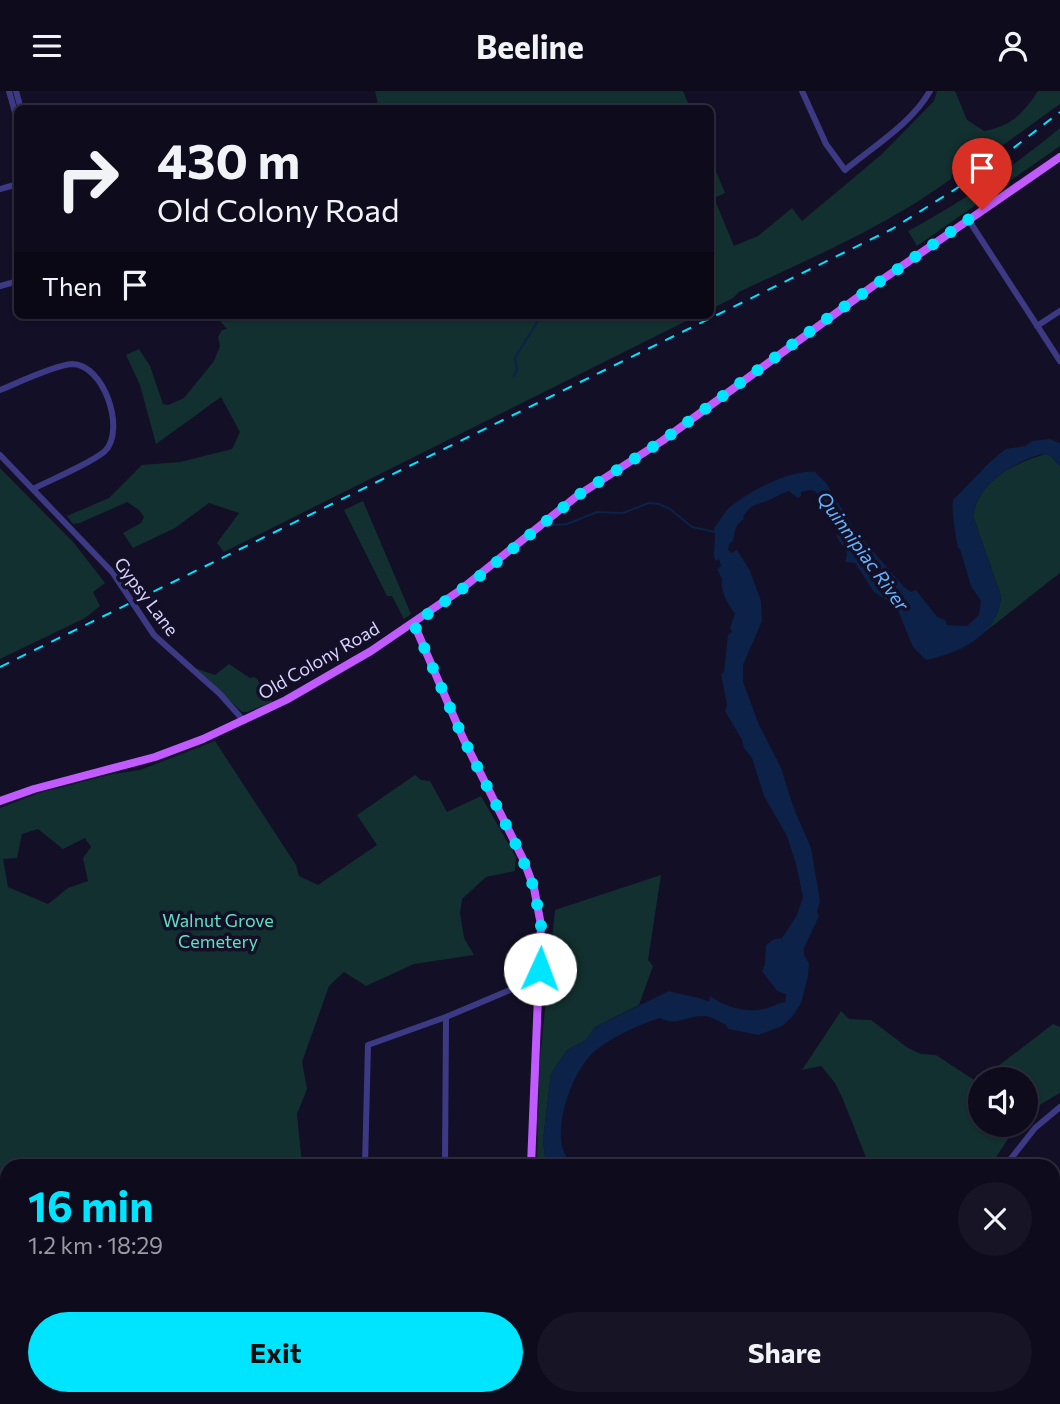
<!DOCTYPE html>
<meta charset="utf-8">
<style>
:root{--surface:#0e0b1c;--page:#171425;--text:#f1f3f6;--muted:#9b9ba3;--line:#2e2b3b;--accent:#00e5ff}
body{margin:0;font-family:Commissioner,sans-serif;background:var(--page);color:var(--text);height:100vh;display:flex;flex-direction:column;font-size:26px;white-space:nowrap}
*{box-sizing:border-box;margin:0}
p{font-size:23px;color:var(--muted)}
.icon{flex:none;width:38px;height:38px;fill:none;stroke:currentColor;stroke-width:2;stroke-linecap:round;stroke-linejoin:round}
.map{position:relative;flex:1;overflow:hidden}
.side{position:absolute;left:0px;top:1068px;width:1060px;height:247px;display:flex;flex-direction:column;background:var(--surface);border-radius:21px 21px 0 0;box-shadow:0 2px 5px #0004,0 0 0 2px var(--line)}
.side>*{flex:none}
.hud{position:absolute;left:14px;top:14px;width:700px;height:214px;border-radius:10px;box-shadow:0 2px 5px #0004,0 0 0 2px var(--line);background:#0e0b1c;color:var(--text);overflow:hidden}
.tools{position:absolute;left:968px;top:976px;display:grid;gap:14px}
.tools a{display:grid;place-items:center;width:70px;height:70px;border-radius:50%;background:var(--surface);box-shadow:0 2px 5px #0004,0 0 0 2px var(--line);font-size:35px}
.pin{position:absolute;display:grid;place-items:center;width:60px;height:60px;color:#fff;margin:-72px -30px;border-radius:50% 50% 50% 0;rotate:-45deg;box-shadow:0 0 7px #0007}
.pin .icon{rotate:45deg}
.me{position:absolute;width:77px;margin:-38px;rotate:2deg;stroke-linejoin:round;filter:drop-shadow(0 0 5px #0008)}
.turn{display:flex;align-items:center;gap:24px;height:147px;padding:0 28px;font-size:32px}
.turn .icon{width:91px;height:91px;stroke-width:2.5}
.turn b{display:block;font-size:49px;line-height:60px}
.then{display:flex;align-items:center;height:66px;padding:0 28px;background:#0003;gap:14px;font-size:26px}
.round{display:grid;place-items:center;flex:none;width:74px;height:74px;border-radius:37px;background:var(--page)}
.head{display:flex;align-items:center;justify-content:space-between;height:119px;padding:0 28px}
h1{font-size:42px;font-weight:700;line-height:52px;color:var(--accent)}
.action{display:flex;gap:14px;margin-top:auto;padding:14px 28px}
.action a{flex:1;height:80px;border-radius:42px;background:var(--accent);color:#111;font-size:28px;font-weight:700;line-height:80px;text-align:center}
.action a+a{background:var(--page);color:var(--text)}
header{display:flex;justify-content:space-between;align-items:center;height:91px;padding:0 28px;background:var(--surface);font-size:32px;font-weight:700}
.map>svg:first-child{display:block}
.green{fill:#12302f;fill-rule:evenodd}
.water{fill:#0c2248}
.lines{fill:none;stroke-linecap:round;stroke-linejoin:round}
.stream{stroke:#0c2248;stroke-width:2}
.taxiway{stroke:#0a7a92;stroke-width:16}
.runway{stroke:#0a7a92;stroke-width:38}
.minor{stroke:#3d3a85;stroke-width:6}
.major{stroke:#c25bff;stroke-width:8}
.rail{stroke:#00e5ff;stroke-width:2;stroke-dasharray:10 9;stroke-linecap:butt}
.route{stroke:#00e5ff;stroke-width:12;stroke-dasharray:0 21.6}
.labels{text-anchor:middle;stroke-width:7;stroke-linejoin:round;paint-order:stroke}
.street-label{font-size:18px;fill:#d9d4ff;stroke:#130f26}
.park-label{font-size:18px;fill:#5fe0c0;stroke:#130f26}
.water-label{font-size:19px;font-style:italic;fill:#62b6ff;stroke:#130f26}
</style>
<header><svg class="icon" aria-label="menu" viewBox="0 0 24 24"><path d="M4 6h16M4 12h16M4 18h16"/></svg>Beeline<svg class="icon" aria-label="person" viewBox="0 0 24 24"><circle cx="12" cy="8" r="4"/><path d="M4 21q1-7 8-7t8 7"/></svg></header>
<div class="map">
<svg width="1060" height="1313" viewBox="0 0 1060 1313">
<rect width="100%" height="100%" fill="#130f26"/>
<path class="green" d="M375,0h308l7,17h-311z
M937,0h18l12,29 17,11c27,-5 39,-17 54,-40h22v13l-86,62 -21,2 -2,11c-64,47 -140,79 -212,113l-6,6 -22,11v-150l14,34 -11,5 20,48 24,-10 34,-28 10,13 79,-66 53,-54z
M1060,37v18l-143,100 -9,-15c54,-29 105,-64 152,-103z
M215,224h483l-474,237 -7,-9 22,-30 -30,-10 -34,25 -42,20 -10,-15 18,-10 3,-6 -5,-7 -12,-8 -47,21 -7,1 -6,-8 42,-18 33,-33 38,-3 52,-13 8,-17 -19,-35 -65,47 -16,-59 -14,-30 13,-6 11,17 13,38 5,1 16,-7 30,-37 6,-15 -2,-9 4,-7 5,-1z
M1046,363l5,2 9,10v107l-79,62c11,-11 19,-22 20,-39l-28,-80c6,-36 41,-53 73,-62z
M0,377l74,75 31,40 -12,9 7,14 -15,12 -85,41z
M363,410l48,113 -7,5 -12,-23h-5l-43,-86z
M229,573l21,14 4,-1 3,2 15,23 -25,10h-5l-47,-44 20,7z
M215,650l81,124 3,11 19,9 59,-40 -20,-30 58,-40 6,5 9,1 17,31 34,-16 35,61 -1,14 -29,6 -24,22 -2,14 4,25 10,17 -60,9 -48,22 -22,-14 -15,14 -27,76 5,27 -10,25 5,51h-295v137l-7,-2v-492l39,-15 74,-19 27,-4zM38,738l25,20 22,-11 6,9 -8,11 5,23 -20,7 -20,16 -40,-17 -5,-28 14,-1 5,-24z
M661,784l-13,85 5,6 -14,39 -44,22 -9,13 -19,10 -16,24 -8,66 3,25h-9l2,-96 16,-159z
M841,920l8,8 22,1 37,28 13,6 15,1 41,27 3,-2v45h37l-26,40h-122l-27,-68 -7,-14 -14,-17 -19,4z
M1053,933l7,3v66l-34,20v-33h-46z
M0,1269l7,3v35h173l3,6h-183z
M504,1307h114l-5,6h-114z"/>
<path class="water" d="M1050,348l10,4v23c-3,-4 -7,-10 -13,-11 -6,-2 -16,3 -22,5 -24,11 -48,28 -52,56l28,80c-1,38 -43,58 -75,64l-13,-13 -17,-41 -22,-14 -19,-29 -10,-1 2,-8 -10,-17v-16l-22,-30 -5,-1 -9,2v4l-3,2 -9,-7c-8,2 -14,7 -22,10 -11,4 -16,4 -24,15l1,3c-11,7 -8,12 -11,22l-4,3 -1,6 3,3 6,-3 13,21 11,30 1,20 -19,44v17l16,43 22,43 13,41 17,39 9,53 -3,11 2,4 -15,32v7l5,8 -1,13 -7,27 -9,14 -10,9 -23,9 -31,-6 -2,-4c-6,-3 -14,-8 -21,-9 -17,-1 -29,11 -45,2 -22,7 -46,18 -64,32 -22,18 -40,68 -34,96 1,6 6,14 10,19h-26l-3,-25 8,-66 16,-24 19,-10 9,-13 74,-36c14,5 27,4 40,11l1,-6c16,11 35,17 54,13 8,-2 14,-6 21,-7l1,-8 -9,-3 -15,-20 3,-7 1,-19 8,-6 8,-1 15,-23 6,-18 -7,-33 -9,-28 -23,-40 -12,-38 -8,-10 -2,-8 -17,-29 2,-6 -6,-31 3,-2 4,-37 4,-3 -2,-4 5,-14c-7,-10 -15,-22 -13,-35l-5,-10 4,-3 -2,-7 -4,2c-3,-11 2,-22 -1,-33 6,-7 10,-16 16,-21 19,-16 61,-38 85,-35l11,11 28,46 50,58 7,5 5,-2 21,27 8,3 2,5 20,1 12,-11 2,-14 -10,-15 -11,-37 -2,-1c-2,-9 -7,-41 -5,-48l38,-39 15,-12 19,-3 7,-5z"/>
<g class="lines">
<path class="stream" d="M514,285l3,-7 -2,-11 22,-36 -2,-7
M553,434l14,-1 30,-12 26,1 26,-10 10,1 11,5 22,18 23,5"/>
<path class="taxiway" d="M1054,1138l6,-9
M1054,1198l2,-2 1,8
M1054,1232l6,-10
M968,1307l3,6
M997,1313l4,-6"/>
<path class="runway" d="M1054,1302l6,-9"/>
<path class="minor" d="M9,0l9,32
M16,0l5,18
M802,0l24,53 19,26c29,-24 66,-46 85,-79
M0,98l18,-5
M968,128l92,142
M0,195l18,-5
M1037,235l23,-15
M0,299c17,-7 55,-25 72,-26 32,0 54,66 33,87 -13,12 -55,29 -72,38
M0,364l113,118 41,62 66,59 24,27
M365,1074l3,-120 78,-28 69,-29 24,-3
M445,1074l1,-148
M1006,1074l29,-37 25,-21
M914,1313l2,-6"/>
<path class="major" d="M414,533l49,114 61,123 10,27 7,37 -10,240
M0,710l34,-12 121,-32 48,-18 83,-39 85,-49 88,-60 118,-95 85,-55 211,-155 187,-129
M0,1215l7,1
M222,1307l2,6
M417,1313l6,-6"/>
<path class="rail" d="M0,576l892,-438 89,-56 79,-61"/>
</g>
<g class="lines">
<path class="route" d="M540,878l1,-44 -7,-37 -14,-35 -57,-115 -49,-114 67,-49 96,-79 85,-55 166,-123 154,-108"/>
</g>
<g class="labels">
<g class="street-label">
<text transform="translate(146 506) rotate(53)" y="6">Gypsy Lane</text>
<text transform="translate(319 570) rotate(-30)" y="6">Old Colony Road</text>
</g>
<g class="park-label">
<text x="218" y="836">Walnut Grove<tspan x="218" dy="21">Cemetery</tspan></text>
</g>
<g class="water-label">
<text transform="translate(863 460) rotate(54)" y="7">Quinnipiac River</text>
</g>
</g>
</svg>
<div class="tools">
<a><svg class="icon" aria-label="sound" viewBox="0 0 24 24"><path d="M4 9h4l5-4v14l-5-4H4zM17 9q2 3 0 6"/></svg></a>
</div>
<div class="pin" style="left:982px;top:119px;background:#d93025"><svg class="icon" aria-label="arrive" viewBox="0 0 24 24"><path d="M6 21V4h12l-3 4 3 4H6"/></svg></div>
<svg class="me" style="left:540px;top:878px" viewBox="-20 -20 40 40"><circle r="19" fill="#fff"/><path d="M0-13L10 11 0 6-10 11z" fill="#00e5ff"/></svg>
<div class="hud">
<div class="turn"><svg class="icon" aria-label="right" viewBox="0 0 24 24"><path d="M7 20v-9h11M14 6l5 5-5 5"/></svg><div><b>430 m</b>Old Colony Road</div></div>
<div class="then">Then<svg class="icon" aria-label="arrive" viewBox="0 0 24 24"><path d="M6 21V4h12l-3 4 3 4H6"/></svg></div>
</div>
<section class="side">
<div class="head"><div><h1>16 min</h1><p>1.2 km · 18:29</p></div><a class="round"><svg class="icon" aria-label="close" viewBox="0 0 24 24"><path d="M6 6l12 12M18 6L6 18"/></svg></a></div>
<div class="action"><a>Exit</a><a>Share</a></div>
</section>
</div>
